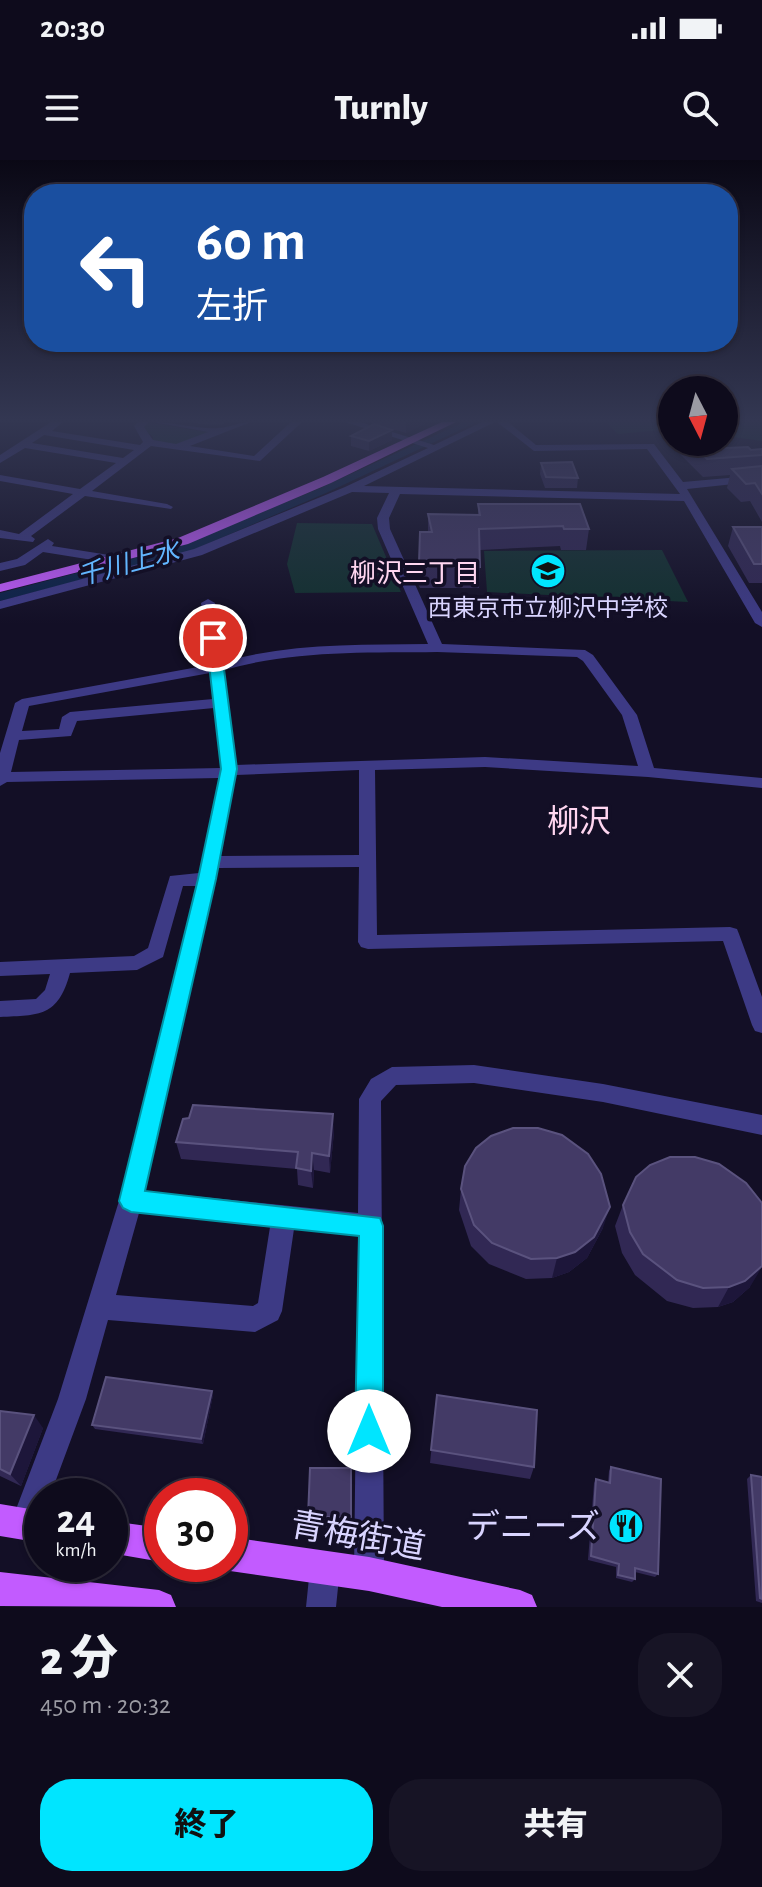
<!DOCTYPE html>
<html lang="ja">
<meta charset="utf-8">
<style>
:root{--surface:#0e0b1c;--page:#171425;--text:#f1f3f6;--muted:#9b9ba3;--line:#2e2b3b;--accent:#00e5ff}
body{margin:0;font-family:"Alegreya Sans","Noto Sans JP",sans-serif;background:var(--page);color:var(--text);height:100vh;display:flex;flex-direction:column;font-size:30px;white-space:nowrap}
*{box-sizing:border-box;margin:0}
p{font-size:26px;color:var(--muted)}
.icon{flex:none;width:44px;height:44px;fill:none;stroke:currentColor;stroke-width:2;stroke-linecap:round;stroke-linejoin:round}
.map{position:relative;height:1447px;overflow:hidden}
.drawer{display:flex;flex-direction:column;background:var(--surface);flex:1}
.drawer>*{flex:none}
.hud{position:absolute;left:24px;top:24px;width:714px;height:168px;border-radius:32px;box-shadow:0 2px 6px #0004,0 0 0 2px var(--line);background:#1a4fa0;color:#fff;overflow:hidden}
.needle{width:52px;rotate:174deg}
.fabs{position:absolute;left:658px;top:216px;display:grid;gap:16px}
.fabs a{display:grid;place-items:center;width:80px;height:80px;border-radius:50%;background:var(--surface);box-shadow:0 2px 6px #0004,0 0 0 2px var(--line);font-size:40px}
.speed{position:absolute;left:24px;top:1318px;display:flex;gap:16px;font-size:40px;font-weight:700;text-align:center}
.speed>*{display:grid;place-content:center;width:104px;height:104px;border-radius:50%;background:var(--surface);box-shadow:0 2px 6px #0004,0 0 0 2px var(--line);line-height:1}
.speed small{font-size:20px;font-weight:400}
.speed .limit{border:12px solid #d22;background:#fff;color:#111}
.pin{position:absolute;display:grid;place-items:center;width:68px;height:68px;color:#fff;margin:-34px;border:4px solid #fff;border-radius:50%;box-shadow:0 2px 8px #0007}
.me{position:absolute;width:88px;margin:-44px;rotate:0deg;stroke-linejoin:round;filter:drop-shadow(0 0 6px #0008)}
.turn{display:flex;align-items:center;gap:28px;height:168px;padding:0 40px;font-size:36px}
.turn .icon{width:104px;height:104px;stroke-width:2.5}
.turn b{display:block;font-size:56px;line-height:68px}
.round{display:grid;place-items:center;flex:none;width:84px;height:84px;border-radius:32px;background:var(--page)}
.overview{display:flex;align-items:center;justify-content:space-between;height:136px;padding:0 40px}
h1{font-size:48px;font-weight:800;line-height:60px}
.button{display:flex;gap:16px;margin-top:auto;padding:16px 40px}
.button a{flex:1;height:92px;border-radius:32px;background:var(--accent);color:#111;font-size:32px;font-weight:800;line-height:92px;text-align:center}
.button a+a{background:var(--page);color:var(--text)}
.status{display:flex;justify-content:space-between;align-items:center;height:56px;padding:0 40px;background:var(--surface);direction:ltr}
.status svg{height:22px;fill:currentColor}
header{display:flex;justify-content:space-between;align-items:center;height:104px;padding:0 40px;background:var(--surface);font-size:36px;font-weight:800}
.map>svg:first-child{display:block}
.green{fill:#12302f}
.lines{fill:none;stroke-linecap:round;stroke-linejoin:round}
.canal{fill:#0c2248;fill-rule:evenodd}
.minor{fill:#3d3a85;fill-rule:evenodd}
.major{fill:#c25bff;fill-rule:evenodd}
.wall{fill:#312854}
.shaded-wall{fill:#1d163a}
.building{fill:#433a66;stroke:#5a527e;stroke-width:2}
.route{fill:#00e5ff;stroke:#0095a6;stroke-width:2}
.labels{text-anchor:middle;stroke-width:7;stroke-linejoin:round;paint-order:stroke}
.far-poi-label{font-size:24px;fill:#d9d4ff;stroke:#130f26}
.far-water-label{font-size:26px;font-style:italic;fill:#62b6ff;stroke:#130f26}
.far-neighbourhood-label{font-size:26px;fill:#ffd6f0;stroke:#130f26}
.quarter-label{font-size:32px;fill:#ffd6f0;stroke:#130f26}
.near-poi-label{font-size:34px;fill:#d9d4ff;stroke:#130f26;text-anchor:end}
.near-street-label{font-size:34px;fill:#d9d4ff;stroke:#130f26}
</style>
<div class="status"><b>20:30</b><svg viewBox="0 0 49 12"><path d="M0 12V9h3v3zM5 12V6h3v6zM10 12V3h3v9zM15 12V0h3v12zM26 1h20v11H26zM47 4h2v5h-2z"/></svg></div>
<header><svg class="icon" aria-label="menu" viewBox="0 0 24 24"><path d="M4 6h16M4 12h16M4 18h16"/></svg>Turnly<svg class="icon" aria-label="search" viewBox="0 0 24 24"><circle cx="10" cy="10" r="6"/><path d="M15 15l6 6"/></svg></header>
<div class="map">
<svg width="762" height="1447" viewBox="0 0 762 1447">
<rect width="100%" height="100%" fill="#130f26"/>
<path class="green" d="M146,262l66,11 -34,13 -26,-4 1,-5 -12,-11z
M606,262h66v7l-54,5z
M724,262h38v19l-29,-4 -9,-8z
M297,363l75,1 29,68 -106,1 -8,-29z
M662,390l26,52 -201,-10 -3,-41z"/>
<g class="lines">
<path class="canal" d="M464,262h13l-151,71 -138,59 -188,49v-8l180,-47 138,-57z"/>
<path class="minor" d="M51,262h12l-11,9 88,14 3,-3 -9,-16 4,-4h11l-5,5 9,13 23,4 32,-12 -55,-10c21,0 48,8 66,6 11,-1 20,-6 32,-6l-61,24 64,10 37,-34h11l-42,39 -109,-15 -59,45 75,13 6,3 -2,2 -86,-13 -54,40 4,3 -2,3 -33,-4v-8l19,4 54,-40 -73,-13v-6l80,14 36,-26 -91,-15 -25,15v-8zM44,275l90,15 -11,8 -91,-15z
M345,262h15l74,23 48,-23h13l-131,64 316,8 -33,-45 -113,2 -37,-29h11l28,23 118,-1 29,38 79,-7v6l-75,8 75,123v15l-7,-4 -71,-122 -284,-7 -11,24 1,11 52,115 143,6 8,5 44,60 17,53 108,10v10l-114,-11 -163,-10 -110,3 2,165 353,-8 7,2 2,5 23,63v36l-7,-2 -3,-6 -29,-84 -355,8 -7,-2 -3,-5 1,-75 -141,1 -73,323 213,22 1,-114 12,-20 21,-12 82,-2 129,19 159,31v20l-159,-33 -129,-19 -78,2 -15,16 3,473 -4,11 -11,4 -11,-4 -4,-11 4,-338 -64,-7 -12,82 -4,9 -23,12 -147,-12 -22,79 -36,97h-8v23l-7,16 -10,5 -10,-5 -5,-10 48,-126 61,-198 77,-315h-13l-20,71 -26,13 -67,3c-12,44 -30,42 -70,44v-16l36,-2 9,-9 5,-16 -50,2v-14l134,-6 14,-8 22,-72 29,-3 20,-95 -212,4 -7,4v-33l15,-50 7,-4 187,-34 -8,-62 7,-4 7,4 7,59c68,-19 136,-17 206,-18l-50,-115 -1,-11 12,-25 -37,-1 -150,63 -202,54v-8l194,-52 151,-62 83,-39zM437,492l140,5 6,4 39,54 16,51 -153,-9 -249,8 -12,-95c70,-20 141,-17 213,-18zM210,513l3,26 -143,13 -8,5 -3,12 -37,2 7,-25zM214,548l7,60 -210,4 8,-32 52,-4 6,-15zM359,610v85l-139,1 16,-81zM139,1053l131,14 -12,76 -5,3 -137,-11z
M48,379l6,4 -2,3 57,9 3,8 -6,4 -7,-6 -56,-9 -18,13 -25,6v-8l17,-4z
M325,1393l11,4 4,11 -4,39h-30l4,-39 4,-11z"/>
<path class="major" d="M442,262h14l-125,61 -143,61 -188,48v-8l178,-46 145,-61z
M0,1344l42,7v32l-42,-7z
M110,1361l52,7v34l-52,-9z
M230,1377l139,20 151,33 12,5 5,12h-95l-73,-16 -139,-20 -12,-7h12z
M0,1412l159,18 12,5 5,12 -176,-1z"/>
</g>
<path class="wall" d="M188,262h38l-3,2 -13,1z
M369,262h59l-22,11z
M351,276l41,4 -23,11 -18,-5z
M680,282h39l7,6 25,2 11,-1v73l-12,-21 -9,1 -14,-14 3,-13 -27,2 -25,-25z
M541,303l37,15 -1,10h-32l-5,-14z
M478,344l111,25 -3,21h-25l-1,-4 -80,4v17l-1,21h-59l-2,-4 2,-52h8v-18l50,1z
M733,367h29v56h-13l-21,-37z
M334,972l-4,41 -16,-3 -1,18 -15,-3 -1,-16 -116,-10 -5,-17z
M461,1029l142,39 -16,30 -18,14 -17,6 -26,1 -37,-15 -18,-18 -12,-36z
M623,1045l127,82 -17,15 -15,5 -25,1 -26,-7 -32,-26 -13,-22 -7,-27z
M213,1235l-10,49 -108,-15 -3,-4z
M437,1235l97,72 -4,12 -100,-16z
M0,1251l43,17 -22,58 -21,-10z
M611,1307l47,107 -3,3 -20,-5v7l-3,3 -16,-4v-11l-28,-7 6,-77 2,-4 12,3 1,-11z
M751,1315l11,2v126l-6,-2 -9,-122z
M352,1320v48h-42l-2,-11z"/>
<path class="shaded-wall" d="M406,262h22l-22,11z
M392,270v10l-23,11v-10z
M333,954l1,18 -4,41 -1,-17z
M312,993l2,17 -1,18 -2,-17z
M610,1047l-7,21 -16,30 -18,14 -17,6 5,-20z
M762,1107l-12,20 -17,15 -15,5 11,-20z
M212,1231l1,4 -10,49 -2,-5z
M34,1255l9,13 -22,58 -11,-12z
M351,1308l1,12v48l-1,-11z"/>
<path class="building" d="M374,264l18,6 -23,11 -18,-5z
M689,282h30l7,6 22,-1 3,3 11,-1v6l-55,4z
M572,302l6,16 -32,-1 -5,-14z
M762,306v28l-7,-11 -9,1 -14,-15z
M478,344h102l9,25h-25l-1,-3 -84,3 1,38h-59l-2,-4 1,-31h12l-4,-18 52,1z
M733,367h29v37h-8z
M193,945l140,9 -4,42 -17,-3 -1,18 -15,-3 2,-16 -122,-10 7,-23 6,-1z
M513,968h25l24,7 26,19 13,20 9,33 -16,30 -19,15 -18,6 -26,1 -39,-16 -18,-18 -13,-36 4,-23 11,-18 15,-12z
M670,997h25l24,7 27,19 16,20v63l-17,15 -16,6 -26,1 -26,-8 -34,-26 -13,-22 -7,-27 13,-28 14,-12z
M106,1217l106,14 -11,48 -109,-14z
M437,1235l100,15 -3,57 -103,-17z
M0,1251l34,4 -24,59 -10,-5z
M611,1307l50,12 -3,95 -23,-6v11l-17,-4 1,-11 -28,-8 5,-77 14,4z
M310,1308h41v49h-43z
M751,1315l11,2v122l-2,-1z"/>
<linearGradient id="sky" x2="0" y2="1"><stop stop-color="#0a0815"/><stop offset="0.56" stop-color="#333752"/><stop offset="1" stop-color="#333752" stop-opacity="0"/></linearGradient>
<rect width="762" height="464" fill="url(#sky)"/>
<path class="route" d="M213,474l7,4 17,131 -21,110 -71,312 235,27 3,8v205l-4,10 -10,4 -10,-4 -4,-10 4,-195 -228,-24 -8,-4 -4,-7 79,-322 23,-110 -15,-131z"/>
<defs>
<symbol id="school-disc" viewBox="-11 -11 22 22"><circle r="9.5" fill="#00e5ff" stroke="#130f26"/><path d="M0-5L7-2L0 1L-7-2ZM-4 1L0 2.5L4 1V4Q0 6-4 4Z" fill="#111"/></symbol>
<symbol id="restaurant-disc" viewBox="-11 -11 22 22"><circle r="9.5" fill="#00e5ff" stroke="#130f26"/><path d="M-5-6h1v4h1v-4h1v4h1v-4h1v5L-1.5 .5V6h-2V.5L-5-1ZM5-6V6H3V1.5H1.5Q1.5-4 5-6Z" fill="#111"/></symbol>
</defs>
<g fill-rule="evenodd">
<use href="#school-disc" x="528" y="391" width="40" height="40"/>
<use href="#restaurant-disc" x="606" y="1346" width="40" height="40"/>
</g>
<g class="labels">
<g class="far-poi-label">
<text x="548" y="456">西東京市立柳沢中学校</text>
</g>
<g class="far-water-label">
<text transform="translate(128 403) rotate(-15)" y="9">千川上水</text>
</g>
<g class="far-neighbourhood-label">
<text x="415" y="422">柳沢三丁目</text>
</g>
<g class="quarter-label">
<text x="579" y="672">柳沢</text>
</g>
<g class="near-poi-label">
<text x="600" y="1378">デニーズ</text>
</g>
<g class="near-street-label">
<text transform="translate(358 1375) rotate(10)" y="12">青梅街道</text>
</g>
</g>
</svg>
<div class="fabs">
<a><svg class="needle" viewBox="-14 -14 28 28"><path d="M0-13l5 13h-10z" fill="#e53935"/><path d="M0 13l5-13h-10z" fill="#9b9ba3"/></svg></a>
</div>
<div class="speed"><div>24<small>km/h</small></div><div class="limit">30</div></div>
<div class="pin" style="left:213px;top:478px;background:#d93025"><svg class="icon" aria-label="arrive" viewBox="0 0 24 24"><path d="M6 21V4h12l-3 4 3 4H6"/></svg></div>
<svg class="me" style="left:369px;top:1271px" viewBox="-20 -20 40 40"><circle r="19" fill="#fff"/><path d="M0-13L10 11 0 6-10 11z" fill="#00e5ff"/></svg>
<div class="hud">
<div class="turn"><svg class="icon" aria-label="left" viewBox="0 0 24 24"><path d="M17 20v-9H6M10 6l-5 5 5 5"/></svg><div><b>60 m</b>左折</div></div>
</div>
</div>
<section class="drawer">
<div class="overview"><div><h1>2 分</h1><p>450 m · 20:32</p></div><a class="round"><svg class="icon" aria-label="close" viewBox="0 0 24 24"><path d="M6 6l12 12M18 6L6 18"/></svg></a></div>
<div class="button"><a>終了</a><a>共有</a></div>
</section>
